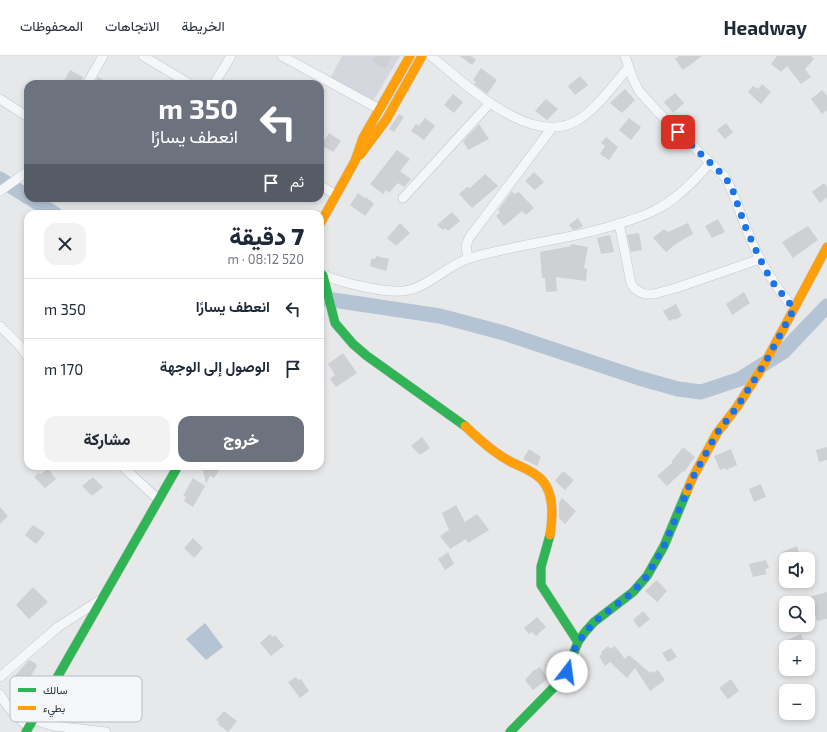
<!DOCTYPE html>
<html lang="ar">
<meta charset="utf-8">
<style>
:root{--surface:#fff;--page:#f2f2f3;--text:#1f2937;--muted:#747a83;--line:#e0e1e3;--accent:#6c737f}
body{margin:0;font-family:"Exo 2",Vazirmatn,sans-serif;background:var(--page);color:var(--text);direction:rtl;height:100vh;display:flex;flex-direction:column;font-size:15px;white-space:nowrap}
*{box-sizing:border-box;margin:0}
p{font-size:13px;color:var(--muted)}
.icon{flex:none;width:22px;height:22px;fill:none;stroke:currentColor;stroke-width:2;stroke-linecap:round;stroke-linejoin:round}
.map{position:relative;flex:1;overflow:hidden;direction:ltr}
.drawer{position:absolute;left:24px;top:154px;width:300px;height:260px;display:flex;flex-direction:column;background:var(--surface);border-radius:12px;box-shadow:0 2px 6px #0003;direction:rtl}
.drawer>*{flex:none}
.top-card{position:absolute;left:24px;top:24px;width:300px;height:122px;border-radius:12px;box-shadow:0 2px 6px #0003;direction:rtl;background:#6c737f;color:#fff;overflow:hidden}
.fabs{position:absolute;left:779px;top:496px;display:grid;gap:8px}
.fabs a{display:grid;place-items:center;width:36px;height:36px;border-radius:8px;background:var(--surface);box-shadow:0 2px 6px #0003;font-size:20px}
.pin{position:absolute;display:grid;place-items:center;width:34px;height:34px;color:#fff;margin:-17px;border-radius:8px;box-shadow:0 2px 6px #0006}
.me{position:absolute;width:44px;margin:-22px;rotate:15deg;stroke-linejoin:round;filter:drop-shadow(0 0 3px #0008)}
.turn{display:flex;align-items:center;gap:14px;height:84px;padding:0 20px;font-size:18px}
.turn .icon{width:52px;height:52px;stroke-width:2.5}
.turn b{display:block;font-size:28px;line-height:34px}
.then{display:flex;align-items:center;height:38px;padding:0 20px;background:#0003;gap:8px;font-size:15px}
.round{display:grid;place-items:center;flex:none;width:42px;height:42px;border-radius:12px;background:var(--page)}
.overview{display:flex;align-items:center;justify-content:space-between;height:68px;padding:0 20px}
h1{font-size:24px;font-weight:800;line-height:30px}
.primary-button{display:flex;gap:8px;margin-top:auto;padding:8px 20px}
.primary-button a{flex:1;height:46px;border-radius:12px;background:var(--accent);color:#fff;font-size:16px;font-weight:800;line-height:46px;text-align:center}
.primary-button a+a{background:var(--page);color:var(--text)}
ul{padding:0;list-style:none}
li{display:flex;align-items:center;gap:12px;height:60px;padding:0 20px;border-top:1px solid var(--line)}
li div{flex:1}
li b{display:block;font-size:15px}
li em{font-style:normal}
header{display:flex;align-items:center;gap:24px;box-sizing:border-box;height:56px;padding:0 20px;background:var(--surface);border-bottom:1px solid var(--line)}
header strong{font-size:19px}
nav{display:flex;gap:22px;margin-inline-start:auto;font-size:14px}
.map>svg:first-child{display:block}
.built{fill:#d4d7dd}
.water{fill:#b4c4d5}
.lines{fill:none;stroke-linecap:round;stroke-linejoin:round}
.river{stroke:#b4c4d5;stroke-width:15}
.building{fill:#ced0d3}
.street-casing{stroke:#c4c6c8;stroke-width:10}
.fast-casing{stroke:#c4c6c8;stroke-width:10}
.slow-casing{stroke:#c4c6c8;stroke-width:10}
.street{stroke:#f5f6f7;stroke-width:9}
.fast{stroke:#30b455;stroke-width:9}
.slow{stroke:#ff9f0a;stroke-width:9}
.route{stroke:#1a73e8;stroke-width:7;stroke-dasharray:0 12.6}
.key{fill:#f4f6f9;stroke:#b8bcc3;stroke-width:1}
.key-label{font-size:11px;fill:#2b3445}
</style>
<header>
<strong>Headway</strong>
<nav><a>الخريطة</a><a>الاتجاهات</a><a>المحفوظات</a></nav>
</header>
<div class="map">
<svg width="827" height="676" viewBox="0 0 827 676">
<rect width="100%" height="100%" fill="#e6e8ea"/>
<path class="built" d="M342,0h58l-27,45 -43,-22z"/>
<path class="water" d="M205,567l18,24 -17,13 -20,-21z"/>
<g class="lines">
<path class="river" d="M0,123l28,18
M30,142l25,16
M320,242l120,18 64,17 135,45 39,11 23,3 39,-13 43,-27 44,-46"/>
</g>
<path class="building" d="M375,0h17l-7,13 -12,-8z
M460,0h11l5,4 -4,5z
M679,0h23l-19,14 -8,-11z
M777,0h34l3,3 -9,10 6,8 -10,7 -14,-18 -6,6 -10,-8z
M481,12l16,12 -10,14 -13,-10 2,-2 -3,-2z
M70,14l13,7 -4,7h-17z
M580,20l8,9 -13,10 -7,-9z
M98,21l13,7h-17z
M762,28l9,8 -10,12 -13,-12 5,-6 5,3z
M625,33l10,11 -13,13 -12,-10z
M822,34l5,6v14l-5,4 -11,-15z
M675,37l9,10 -11,10 -9,-11z
M453,38l10,8 -9,11 -10,-8z
M546,43l12,10 -11,11 -12,-9z
M399,58l5,3 -10,15 -5,-3z
M425,62l10,8 -11,14 -13,-9 5,-7 3,2z
M629,62l12,9 -10,13 -12,-10z
M726,67l7,9 -8,7 -8,-9z
M479,68l10,15 -21,11 -5,-9z
M329,77l12,8 -8,11 -12,-7z
M606,81l12,10 -9,13 -9,-6 5,-8 -4,-3z
M397,94l13,9 -10,12 11,8 -7,8 -6,-4 -9,10 -3,-3 -3,4 -13,-10z
M534,116l10,10 -9,8 -10,-9z
M485,118l13,12 -26,22 -13,-14 8,-7 3,1z
M824,127l3,4v10l-7,6 -8,-11z
M512,135l2,3 5,-2 15,16 -8,7 -4,-4 -18,15 -8,-10 4,-4 -2,-2z
M358,137l7,5 1,-1 8,7 -9,12 -15,-11z
M452,156l8,9 -12,10 -3,-3 -2,2 -6,-5z
M578,162l5,8 -3,2 -7,2 -4,-5z
M718,163l7,13 -13,6 -7,-12z
M400,167l10,10 -14,13 -9,-8z
M688,167l5,11 -16,9 -11,9 -13,-14 11,-9 4,3z
M808,170l10,14 -25,18 -11,-16z
M639,177l3,17 -11,2 -4,-17z
M610,179l4,17 -13,2 -4,-16z
M571,188l17,3 -4,21 3,1 -1,12 -30,-4 1,14 -11,1 -1,-14h-3l-2,-26 31,-6z
M376,200l13,3 -3,12 -16,-5 1,-7 5,-1z
M744,236l6,11 -18,12 -6,-11z
M676,248l6,12 -8,4v-1l-5,2 -6,-10z
M343,297l14,20 -21,14 -6,-8 5,-4 -7,-11z
M422,381l8,11 -10,7 -9,-9z
M683,391l12,10 -11,15 -1,-1 -16,15 -10,-10 15,-13v-2z
M827,391v13l-8,2 -3,-12z
M529,393l12,8 -4,9 -14,-7z
M731,393l6,16 -11,5 -1,-2 -5,2 -6,-14z
M202,410h20l-8,12 -4,-2 -4,8z
M48,413l8,10 -11,9 -11,-11 4,-4 3,1z
M563,415l11,9 -9,10 -10,-9z
M93,421l10,10 -11,9 -10,-10z
M193,422l12,8 -12,21 -9,-6 2,-4 -3,-1z
M761,428l5,13 -12,5 -5,-13z
M562,442l14,13 -11,13 -6,-6v-15z
M456,449l9,17 12,-8 12,16 -21,13 -2,-4 -16,10 -10,-13 9,-6 -7,-17z
M0,451l8,9 -8,8z
M33,469l12,8 -9,11 -11,-9z
M193,482l10,10 -9,10 -10,-10z
M797,490l4,13h-15l-4,-7z
M448,496l6,12 -9,6 -7,-11z
M766,504l3,8 -4,1 2,5 -14,3 -4,-13z
M657,524l10,11 -10,11 -12,-11z
M33,531l15,15 -19,17 -13,-14z
M827,536v27l-10,2 -8,-24z
M643,555l7,8 -11,9 -6,-8z
M537,561l9,10 -10,9 -4,-4 -3,2 -5,-6z
M270,578l3,3 2,-2 9,11 -13,10 -11,-13z
M801,578l5,13h-15l-4,-7z
M608,590l2,3 5,-3 10,13 4,-4 20,17 2,-1 2,2 5,-3 7,10 -15,11 -15,-23 -8,10 -17,-16 -5,4 -6,-10 3,-2 -1,-2z
M671,592l6,9 -9,5 -6,-9z
M29,604l6,3 2,3 -14,22 -11,-9z
M540,611l8,12 -15,11 -8,-10 8,-9z
M296,621l2,3 3,-1 8,12 -9,7 -12,-16z
M731,623l8,12 -11,8 -9,-11z
M81,640l18,11 -10,15 -5,-2 -2,3 -8,-4 1,-5 -3,-2z
M224,655l13,10 -9,11 -10,-8 1,-2 -3,-2z"/>
<g class="lines">
<defs>
<path id="street" d="M143,0l47,28
M282,0l97,53
M431,0c35,28 103,96 150,62 19,-13 33,-34 48,-51
M625,0l8,23 6,12 18,20 68,66c9,15 13,31 20,48 11,31 28,59 49,84
M87,28l16,-28
M214,28l17,-28
M0,43l28,18
M320,129l16,10
M0,135l28,-20
M403,142l87,-95
M619,167l12,60 3,5 6,4 5,2h9l22,-6 84,-29
M468,203l-2,-13 3,-8 82,-109
M320,217c17,9 70,22 89,17 20,-4 40,-26 61,-32 52,-15 106,-19 157,-37 9,-3 20,-6 28,-11 8,-4 16,-9 23,-15 12,-9 22,-21 32,-32
M0,270l19,19 9,12
M122,410l37,34
M0,621l58,-50 42,-27
M0,638c7,14 17,24 29,33
M33,664l21,6 52,6"/>
<path id="fast" d="M323,219l12,48 18,21 14,12 98,70
M550,479l-9,32v18l37,57
M26,676l152,-266
M510,676l54,-55 14,-35 7,-10 9,-10 39,-30 14,-16 17,-30 23,-55"/>
<path id="slow" d="M360,99l26,-35 36,-64
M320,168l35,-63 8,-23 47,-82
M465,370c13,12 25,24 41,33 9,6 21,9 30,16 19,12 17,40 14,60
M687,435l5,-12 25,-46 20,-26 28,-44 62,-116"/>
</defs>
<use href="#street" class="street-casing"/>
<use href="#fast" class="fast-casing"/>
<use href="#slow" class="slow-casing"/>
<use href="#street" class="street"/>
<use href="#fast" class="fast"/>
<use href="#slow" class="slow"/>
</g>
<g class="lines">
<path class="route" d="M567,616l5,-17 6,-13 16,-20 39,-30 14,-16 17,-30 28,-67 25,-46 20,-26 28,-44 29,-54 -23,-29 -11,-21 -15,-33 -13,-38 -7,-11 -47,-45"/>
</g>
<rect x="10" y="620" width="132" height="46" rx="6" class="key"/>
<rect x="18" y="632" width="18" height="4" fill="#30b455"/>
<rect x="18" y="650" width="18" height="4" fill="#ff9f0a"/>
<g class="key-label">
<text x="43" y="638">سالك</text>
<text x="43" y="656">بطيء</text>
</g>
</svg>
<div class="fabs">
<a><svg class="icon" aria-label="sound" viewBox="0 0 24 24"><path d="M4 9h4l5-4v14l-5-4H4zM17 9q2 3 0 6"/></svg></a>
<a><svg class="icon" aria-label="search" viewBox="0 0 24 24"><circle cx="10" cy="10" r="6"/><path d="M15 15l6 6"/></svg></a>
<a>+</a>
<a>−</a>
</div>
<div class="pin" style="left:678px;top:76px;background:#d93025"><svg class="icon" aria-label="arrive" viewBox="0 0 24 24"><path d="M6 21V4h12l-3 4 3 4H6"/></svg></div>
<svg class="me" style="left:567px;top:616px" viewBox="-20 -20 40 40"><circle r="19" fill="#fff"/><path d="M0-13L10 11 0 6-10 11z" fill="#1a73e8"/></svg>
<div class="top-card">
<div class="turn"><svg class="icon" aria-label="left" viewBox="0 0 24 24"><path d="M17 20v-9H6M10 6l-5 5 5 5"/></svg><div><b>350 m</b>انعطف يسارًا</div></div>
<div class="then">ثم<svg class="icon" aria-label="arrive" viewBox="0 0 24 24"><path d="M6 21V4h12l-3 4 3 4H6"/></svg></div>
</div>
<section class="drawer">
<div class="overview"><div><h1>7 دقيقة</h1><p>520 m · 08:12</p></div><a class="round"><svg class="icon" aria-label="close" viewBox="0 0 24 24"><path d="M6 6l12 12M18 6L6 18"/></svg></a></div>
<ul>
<li><svg class="icon" aria-label="left" viewBox="0 0 24 24"><path d="M17 20v-9H6M10 6l-5 5 5 5"/></svg><div><b>انعطف يسارًا</b></div><em>350 m</em></li>
<li><svg class="icon" aria-label="arrive" viewBox="0 0 24 24"><path d="M6 21V4h12l-3 4 3 4H6"/></svg><div><b>الوصول إلى الوجهة</b></div><em>170 m</em></li>
</ul>
<div class="primary-button"><a>خروج</a><a>مشاركة</a></div>
</section>
</div>
